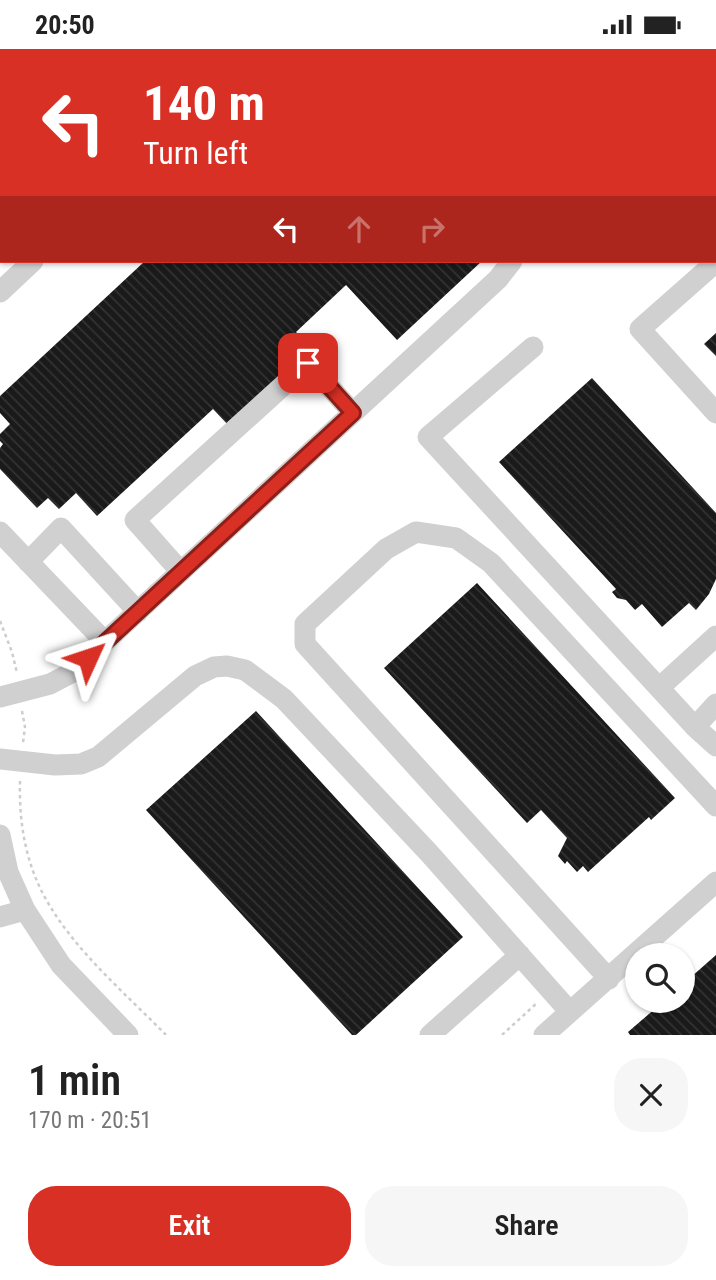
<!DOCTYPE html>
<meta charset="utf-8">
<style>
:root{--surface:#fff;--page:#f6f6f6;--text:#222;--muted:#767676;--accent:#d93025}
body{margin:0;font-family:"Roboto Condensed",sans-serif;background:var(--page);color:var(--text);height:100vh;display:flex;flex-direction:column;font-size:26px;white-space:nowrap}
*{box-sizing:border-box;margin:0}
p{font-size:23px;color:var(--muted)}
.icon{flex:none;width:38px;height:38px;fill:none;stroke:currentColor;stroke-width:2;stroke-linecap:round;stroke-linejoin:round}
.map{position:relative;height:986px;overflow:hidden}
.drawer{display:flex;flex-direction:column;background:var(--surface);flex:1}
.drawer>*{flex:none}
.banner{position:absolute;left:0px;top:0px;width:718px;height:214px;box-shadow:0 2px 5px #0004;background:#d93025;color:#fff;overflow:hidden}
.controls{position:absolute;left:625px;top:894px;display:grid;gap:14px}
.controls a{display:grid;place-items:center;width:70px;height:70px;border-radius:50%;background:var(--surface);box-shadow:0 2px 5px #0004;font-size:35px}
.pin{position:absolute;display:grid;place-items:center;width:60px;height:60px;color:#fff;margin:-30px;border-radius:14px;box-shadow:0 4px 10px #0006}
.me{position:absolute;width:77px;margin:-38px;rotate:48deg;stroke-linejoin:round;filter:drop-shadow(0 0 5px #0008)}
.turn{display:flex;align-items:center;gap:24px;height:147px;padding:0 28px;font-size:32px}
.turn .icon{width:91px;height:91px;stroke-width:2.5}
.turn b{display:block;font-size:49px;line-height:60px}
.lanes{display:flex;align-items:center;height:66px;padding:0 28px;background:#0003;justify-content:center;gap:35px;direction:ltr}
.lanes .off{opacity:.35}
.round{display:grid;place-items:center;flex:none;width:74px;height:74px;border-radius:28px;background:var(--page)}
.headline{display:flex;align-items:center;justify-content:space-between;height:119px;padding:0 28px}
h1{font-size:42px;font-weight:600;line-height:52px}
.cta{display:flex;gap:14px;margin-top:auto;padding:14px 28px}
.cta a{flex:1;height:80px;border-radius:28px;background:var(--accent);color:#fff;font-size:28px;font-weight:600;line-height:80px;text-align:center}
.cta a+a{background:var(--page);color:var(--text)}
.status{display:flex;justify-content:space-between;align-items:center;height:49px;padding:0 35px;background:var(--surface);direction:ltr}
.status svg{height:19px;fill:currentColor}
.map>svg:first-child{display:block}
.building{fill:url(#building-back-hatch)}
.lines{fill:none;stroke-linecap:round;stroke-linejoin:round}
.path{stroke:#cdcdcd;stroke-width:2.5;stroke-dasharray:3.5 3.5;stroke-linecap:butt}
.minor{stroke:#d0d0d0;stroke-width:21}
.route-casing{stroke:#8d1f18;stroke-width:18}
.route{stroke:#d93025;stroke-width:12}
</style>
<div class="status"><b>20:50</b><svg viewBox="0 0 49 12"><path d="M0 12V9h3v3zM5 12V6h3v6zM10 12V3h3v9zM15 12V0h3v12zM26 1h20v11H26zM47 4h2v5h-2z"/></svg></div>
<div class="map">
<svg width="716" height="986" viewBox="0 0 716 986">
<defs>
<pattern id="building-back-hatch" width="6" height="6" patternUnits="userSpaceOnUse" patternTransform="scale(1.75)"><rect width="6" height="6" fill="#1a1a1a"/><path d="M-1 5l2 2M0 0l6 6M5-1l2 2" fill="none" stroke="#333"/></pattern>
</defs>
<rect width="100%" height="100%" fill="#fff"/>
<path class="building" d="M145,212h337l-85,79 -51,-55 -50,47 15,17 -82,77 -16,-17 -116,107 -21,-23 -17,16 -11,-11 -11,10 -37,-39v-21l3,-4 -3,-3v-7l10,-10 -10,-11v-17z
M716,284v23l-12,-12z
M592,329l124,135v66l-7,15 -13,16 -7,-7 -27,24 -20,-23 -7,6 -9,-10 -9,-2 -5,-6 4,-3 -117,-127z
M477,534l198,215 -24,22 -2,-3 -61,55 -5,-6 -6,6 -10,-11 -2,3 -7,-8 9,-18 -26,-28 -14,13 -143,-155z
M256,662l207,226 -107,98h-4l-206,-225z
M716,906v80h-86l-2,-3 36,-31h18v-16z"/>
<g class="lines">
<path class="path" d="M0,572l12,31 5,21
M22,662l3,16 -2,16
M20,732c-1,37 4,74 21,109 28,56 82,101 125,145
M502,986l36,-33"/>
<path class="minor" d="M255,2l2,-2
M716,213l-76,67 76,84
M0,243l33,-31
M533,298l-105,90 267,290 21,19
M0,483l105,110
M28,513l33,-34 77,84
M181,523l-46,-52 173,-157 45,50
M659,639l57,-52
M0,648l50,-13 21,-11 427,-394 14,-18
M695,678l21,-23
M0,710l55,6 26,-1 17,-7 97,-81 19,-9 13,-1 18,4 39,29 145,154 141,159
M0,786l8,37 17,38 36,55 67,70
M0,868l25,-7
M609,930l-304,-335v-20l81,-75 30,-17 40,6 35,25 225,243
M430,986l90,-80
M544,986l172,-153"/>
</g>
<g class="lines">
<defs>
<path id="route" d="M88,609l265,-245 -45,-50"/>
</defs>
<use href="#route" class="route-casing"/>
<use href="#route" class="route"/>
</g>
</svg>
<div class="controls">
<a><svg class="icon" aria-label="search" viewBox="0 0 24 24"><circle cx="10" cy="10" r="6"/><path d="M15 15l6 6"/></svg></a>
</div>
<div class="pin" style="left:308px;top:314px;background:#d93025"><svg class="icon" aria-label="arrive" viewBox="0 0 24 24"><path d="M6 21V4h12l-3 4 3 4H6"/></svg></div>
<svg class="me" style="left:88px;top:609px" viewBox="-20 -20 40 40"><path d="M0-17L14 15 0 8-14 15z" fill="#d93025" stroke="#fff" stroke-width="4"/></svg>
<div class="banner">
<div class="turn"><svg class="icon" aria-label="left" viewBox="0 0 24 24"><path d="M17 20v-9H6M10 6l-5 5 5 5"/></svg><div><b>140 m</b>Turn left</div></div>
<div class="lanes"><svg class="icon" aria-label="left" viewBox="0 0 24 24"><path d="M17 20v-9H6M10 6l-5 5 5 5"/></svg><svg class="icon off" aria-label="ahead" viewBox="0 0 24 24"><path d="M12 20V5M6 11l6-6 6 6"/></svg><svg class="icon off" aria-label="right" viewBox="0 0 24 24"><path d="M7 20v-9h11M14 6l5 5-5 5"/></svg></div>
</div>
</div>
<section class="drawer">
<div class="headline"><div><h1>1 min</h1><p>170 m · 20:51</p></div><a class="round"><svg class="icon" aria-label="close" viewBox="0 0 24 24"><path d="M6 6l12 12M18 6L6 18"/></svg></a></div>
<div class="cta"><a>Exit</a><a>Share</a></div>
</section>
